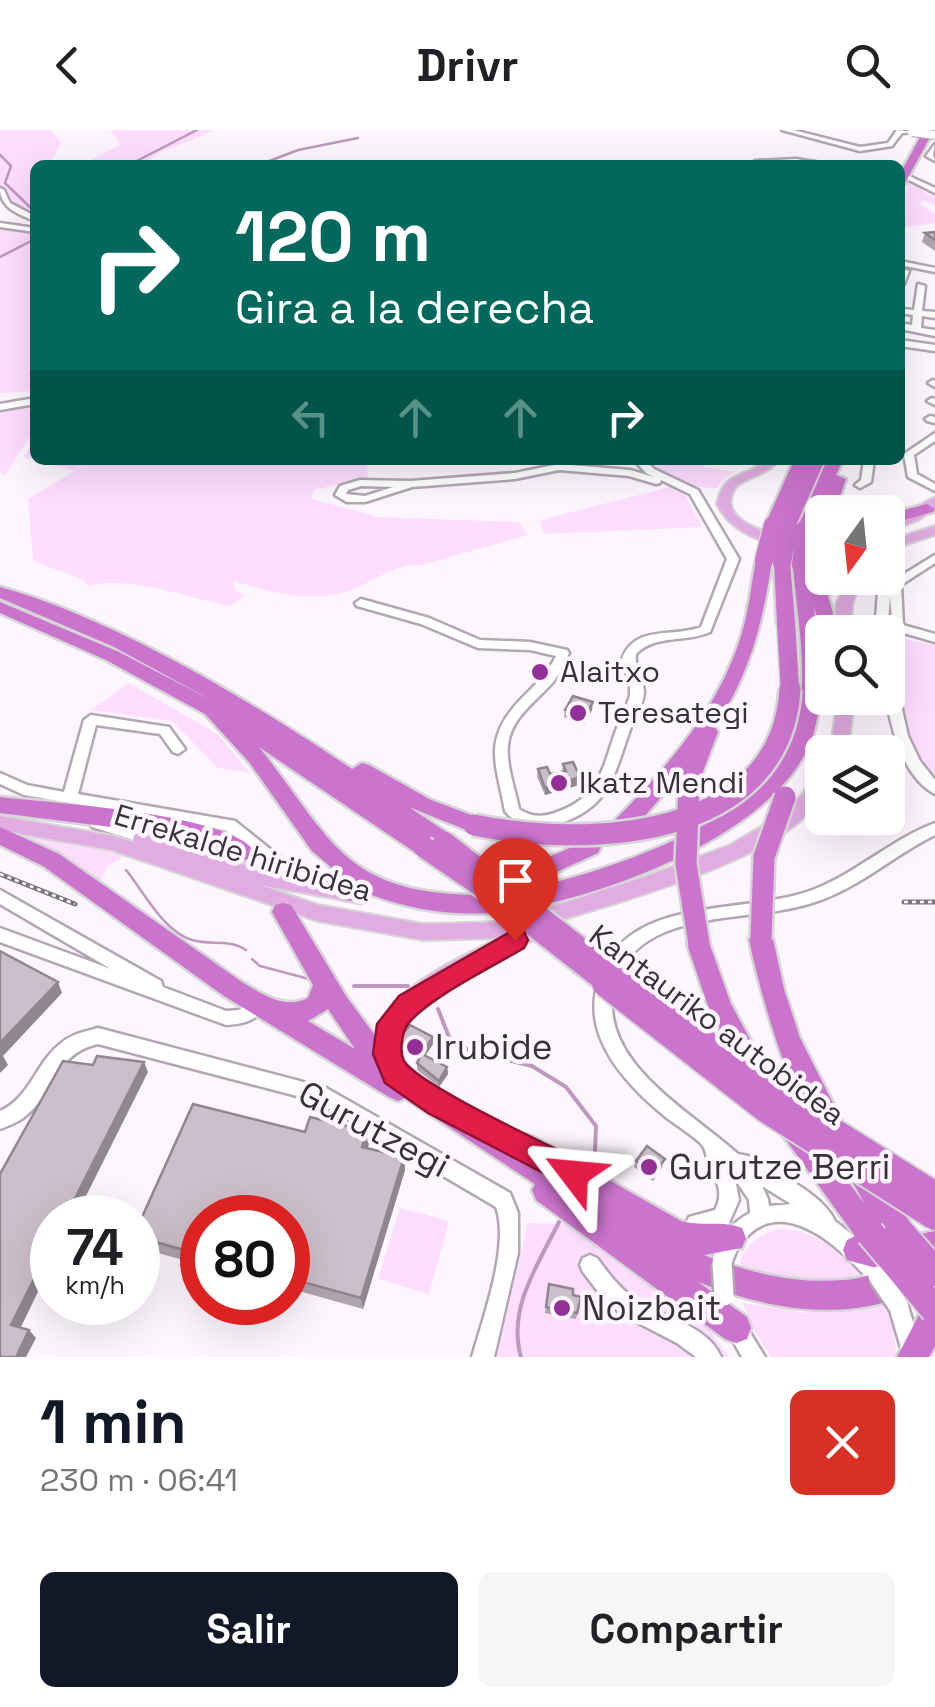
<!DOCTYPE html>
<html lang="es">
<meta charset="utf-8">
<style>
:root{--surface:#fff;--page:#f6f6f6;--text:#202124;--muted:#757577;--accent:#111827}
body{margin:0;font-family:"Space Grotesk",sans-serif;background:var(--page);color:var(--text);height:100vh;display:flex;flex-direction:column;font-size:38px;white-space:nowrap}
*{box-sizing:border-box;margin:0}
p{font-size:32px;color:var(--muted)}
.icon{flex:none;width:55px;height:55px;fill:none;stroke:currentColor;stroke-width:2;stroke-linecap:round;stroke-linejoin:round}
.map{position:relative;height:1227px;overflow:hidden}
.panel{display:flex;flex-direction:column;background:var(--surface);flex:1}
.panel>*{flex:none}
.top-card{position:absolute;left:30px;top:30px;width:875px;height:305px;border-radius:15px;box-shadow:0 10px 40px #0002;background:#00695c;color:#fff;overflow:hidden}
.needle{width:65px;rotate:195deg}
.controls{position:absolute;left:805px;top:365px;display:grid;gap:20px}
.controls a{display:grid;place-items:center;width:100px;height:100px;border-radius:15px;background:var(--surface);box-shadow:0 10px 40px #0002;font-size:50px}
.speed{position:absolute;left:30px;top:1065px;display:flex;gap:20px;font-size:50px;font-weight:700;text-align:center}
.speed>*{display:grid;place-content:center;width:130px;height:130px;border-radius:50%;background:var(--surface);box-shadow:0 10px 40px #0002;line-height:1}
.speed small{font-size:25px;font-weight:400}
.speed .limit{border:15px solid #d22;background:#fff;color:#111}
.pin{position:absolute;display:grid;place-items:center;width:85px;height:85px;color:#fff;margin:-102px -42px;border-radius:50% 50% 50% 0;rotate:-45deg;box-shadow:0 0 10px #0007}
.pin .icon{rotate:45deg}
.me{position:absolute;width:110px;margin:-55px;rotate:299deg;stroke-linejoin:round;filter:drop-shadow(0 0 8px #0008)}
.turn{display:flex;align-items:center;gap:35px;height:210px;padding:0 40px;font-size:45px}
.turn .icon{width:130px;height:130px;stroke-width:2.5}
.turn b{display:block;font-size:70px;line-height:85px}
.lanes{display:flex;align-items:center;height:95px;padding:0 40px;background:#0003;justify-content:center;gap:50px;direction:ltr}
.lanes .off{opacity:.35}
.round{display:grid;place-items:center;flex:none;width:105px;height:105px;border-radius:15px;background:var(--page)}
.head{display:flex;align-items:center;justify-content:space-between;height:170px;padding:0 40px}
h1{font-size:60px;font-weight:700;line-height:75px;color:var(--accent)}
.primary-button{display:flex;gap:20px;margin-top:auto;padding:20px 40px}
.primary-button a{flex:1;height:115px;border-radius:15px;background:var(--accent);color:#fff;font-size:40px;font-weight:700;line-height:115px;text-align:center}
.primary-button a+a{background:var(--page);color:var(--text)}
header{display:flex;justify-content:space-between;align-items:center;height:130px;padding:0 40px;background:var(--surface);font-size:45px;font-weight:700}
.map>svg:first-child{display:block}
.green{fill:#feddfe}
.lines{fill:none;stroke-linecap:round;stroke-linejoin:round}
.stream-far1{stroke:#be98be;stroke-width:2.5}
.stream{stroke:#be98be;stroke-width:4}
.highway-tunnel{stroke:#d6cfd6;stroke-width:21;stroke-dasharray:21 11;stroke-linecap:butt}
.minor-casing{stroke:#b3a7b3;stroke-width:5}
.major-casing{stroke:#d7d6d7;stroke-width:4}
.highway-casing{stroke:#d7d6d7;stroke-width:5}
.minor{fill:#fff;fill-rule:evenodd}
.major{fill:#e0ace1;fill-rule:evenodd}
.highway{fill:#cb74cd;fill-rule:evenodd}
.rail-casing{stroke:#7b757b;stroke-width:5}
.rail{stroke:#fef6fe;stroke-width:2.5;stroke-dasharray:4;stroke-linecap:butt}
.minor-bridge-far1-casing{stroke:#b3a7b3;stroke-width:10;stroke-linecap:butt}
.minor-bridge-casing{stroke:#b3a7b3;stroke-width:24;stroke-linecap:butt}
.highway-bridge-far2-casing{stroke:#d7d6d7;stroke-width:21;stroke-linecap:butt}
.highway-bridge-far1-casing{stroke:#d7d6d7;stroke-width:26;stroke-linecap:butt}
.highway-bridge-casing{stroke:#d7d6d7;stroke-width:32;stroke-linecap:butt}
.minor-bridge-far1{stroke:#fff;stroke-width:8}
.minor-bridge{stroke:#fff;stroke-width:19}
.highway-bridge-far2{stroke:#cb74cd;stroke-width:18}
.highway-bridge-far1{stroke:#cb74cd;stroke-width:21}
.highway-bridge{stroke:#cb74cd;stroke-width:28}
.wall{fill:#afa4af}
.shaded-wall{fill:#8f868e}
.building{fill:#ccbfcb;stroke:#8f868e;stroke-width:2.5}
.route{fill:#e11d48;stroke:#92132f;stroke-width:2.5}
.poi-dot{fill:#933097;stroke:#fef6fe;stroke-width:4}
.labels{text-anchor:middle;stroke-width:9;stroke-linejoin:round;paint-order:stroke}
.poi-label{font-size:30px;fill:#373237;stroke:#fef6fe;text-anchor:start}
.street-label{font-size:30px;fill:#373237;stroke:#fef6fe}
.near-poi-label{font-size:35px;fill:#373237;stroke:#fef6fe;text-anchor:start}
.near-street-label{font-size:35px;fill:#373237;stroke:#fef6fe}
</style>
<header><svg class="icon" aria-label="back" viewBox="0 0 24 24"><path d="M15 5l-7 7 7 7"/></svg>Drivr<svg class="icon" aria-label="search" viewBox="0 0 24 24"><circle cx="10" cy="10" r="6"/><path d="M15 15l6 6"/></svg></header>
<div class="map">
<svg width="935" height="1227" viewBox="0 0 935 1227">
<rect width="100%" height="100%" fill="#fef6fe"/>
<path class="green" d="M0,0h51l10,13 -9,17 11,2 -3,3h-25v52l-35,-21z
M114,0h99c-23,15 -51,16 -71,35h-61l39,-20 -9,-14z
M908,48l9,2 9,13 9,4v9l-11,-6 -6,3 17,11v9l-35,5z
M0,97l35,3v161l-35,2z
M35,273v26l-31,47 -4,-4v-63z
M35,308v22h52l-11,10 13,-10h278l1,17 -54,13 -3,9 68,18 140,5 9,13 -106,30c-31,-2 -52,21 -81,28 -36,9 -73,-2 -108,-12l2,9 10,5 -15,11c-43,-8 -100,-31 -142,-20l-7,-7 -48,-18 -5,-62 47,-28 -51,-14z
M646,330h58v7l32,5 -9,4 -10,12c-27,0 -53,-8 -71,-28z
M674,356l9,5 19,36 -158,7 -4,-14z
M888,506l47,9v139c-35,-41 -37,-96 -47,-148z
M129,553l90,52 30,37 -31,-4 -46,-47 -81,-11z
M21,705l105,20 -18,11 -9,19z
M400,1078l49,13 -20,73 -51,-15z
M528,1093l36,1 27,16 117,88 21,29h-232z
M778,1099c37,0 60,21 84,48l-58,4 -65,-12c3,-23 18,-33 39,-40z
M743,1173l63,10 78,-8 10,20 2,32h-125l-18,-28z"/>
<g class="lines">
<path class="stream-far1" d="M0,25l11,11 -6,17 30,29
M129,35l68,-35
M259,35l39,-15 60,-12
M0,127l35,-18
M126,740c18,22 37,61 66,70 19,6 36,-2 54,10
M252,829l8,7 49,13"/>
<path class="stream" d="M354,856h54
M438,879l11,28 21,14 62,15 34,21 30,39 -1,25
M521,1227c-14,-49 17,-92 38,-135"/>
<path class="highway-tunnel" d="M244,722l37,59"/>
<defs>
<path id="minor" d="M782,0h11l67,17 28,-4 9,-13 18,2 -13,1 -10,13 -32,5z
M935,14l-2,11 2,6 -9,-5z
M796,29l38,6 -38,-2 -41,2 -3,-2 3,-2z
M909,46l26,12v5l-28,-14z
M0,58l4,2 6,13 25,13v5c-17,-7 -35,-13 -35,-33z
M0,93l35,5v4l-35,-5z
M900,131l35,7v4l-35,-7z
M902,139l7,2 -5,13 -4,2z
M918,154l7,2 -3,25 13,1v6l-13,-2 -1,12 14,2v6l-35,-7v-6l12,2 1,-10 -13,-2v-4l14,1z
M900,210l35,5v6l-35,-5z
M933,250l2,1v6l-7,-4z
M35,268v6l-35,6v-6z
M932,268l3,1v6l-8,-4z
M930,286l5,1v6l-8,-2 -2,-2z
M935,303v8l-21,14 3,19 18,10v7l-27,-14 -4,-23z
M634,330h11l9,9 44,21 41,69 -29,73c-24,11 -55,2 -74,22 -2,14 7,23 8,37 0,13 -9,25 -13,36 -18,49 -20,82 -77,98 -18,5 -38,1 -49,-14 -9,-49 -23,-71 16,-112 13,-13 27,-26 35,-43l-26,-6 -52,-2 -57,-24 -64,-18 -2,-3 6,-4 68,19 51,22 50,2 37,8 2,3c-4,10 -9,19 -15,28 -17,20 -43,36 -46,64 -2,21 7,43 11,64 12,8 24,9 38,3 42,-15 45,-41 58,-79 5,-13 11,-25 15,-37v-11l-8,-26c13,-35 51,-21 79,-32l26,-68 -37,-65 -29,-14 -1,3 -4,1 -27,-8 -70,-6 -44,9 -103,8 -47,15h-18l-12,-7 5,-9 20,-6 50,1 105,-8 44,-9 71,6 24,7 -8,-4zM361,356l32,1 -28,9 -19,-2 2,-4z
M864,330h10l-3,22 -11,6 -5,-3 6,-5z
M935,425v8l-34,22 2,40 32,9v8l-42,-12 -3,-33 -3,35h-12l4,-54 10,-3 2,7z
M888,540l6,4 14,62 12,25 15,19v14c-32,-17 -43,-63 -49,-96h2z
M91,585l78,12 16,22 -7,5 -5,-2 -13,-18 -64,-9 -18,69 157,27 55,44 30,13 3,4 -3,4 -5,2 -35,-15 -54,-43 -202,-35 -24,-11v-11l27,12 37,7 20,-72z
M97,687l61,19 2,4 -2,4 -5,2 -61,-19 -2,-4 2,-4z
M935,693v12c-41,20 -76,53 -120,67 -48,16 -103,11 -150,30 -22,9 -39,24 -48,46 -29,79 74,133 121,176l10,2c26,16 74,37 87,65l26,21 24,27 3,7 -3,7 -7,3 -7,-3c-30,-36 -94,-96 -133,-35 -4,7 -6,15 -9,22l-7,3 -7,-3 -3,-7c7,-23 17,-39 38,-50l-1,-13 -14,-21 4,21 -11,25 -32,9 -7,-3 -3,-7 3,-7 26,-7c10,-18 0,-33 -7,-50 -2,-4 -2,-9 -5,-14 -6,-8 -27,-21 -36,-28 -36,-29 -82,-75 -71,-127 22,-101 146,-73 219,-102 43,-17 77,-50 120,-66zM762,1056l29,18 -22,2 -1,-7z
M0,760l161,91 2,6 63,24 13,-1 19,-13 6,2 2,5c-9,17 -22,20 -40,21l-226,-83v-14l111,41 -111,-65z
M98,898l228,60 184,105 8,20v40l-24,104h-22c11,-39 38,-112 24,-150l-180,-106 -218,-57c-45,10 -43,51 -75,74 -7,5 -15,8 -23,11v-18c29,-12 36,-48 60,-67 11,-10 24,-12 38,-16z
M590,1125l7,3c11,15 23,31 38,41 27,19 72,25 86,58h-25l-19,-14 -56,-29 -18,-16 -20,-26 -3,-7 3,-7z
M899,1167l7,3 16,51 -2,6h-16l-2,-6 -13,-44 3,-7z
M734,1185l7,3 24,39h-23l-18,-32 3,-7z"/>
<path id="major" d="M765,330h14c-13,17 -39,18 -45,30 -21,39 66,51 88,53v8c-37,-2 -88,-10 -105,-47 7,-35 27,-24 48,-44z
M935,367v11l-17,12 -30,12v-9z
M935,396v9l-47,15v-9z
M847,448h14l-9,27 -1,27h-16l1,-27z
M838,568h16l-6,54h-18z
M822,644c0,8 2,16 -2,23 -33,63 -211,107 -278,129l2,4 -3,6c-32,17 -129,62 -142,95 -5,16 8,31 2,45l-8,3 -8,-3c-34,-74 60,-110 114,-138l-76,2 -105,-19 -206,-71 -112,-20v-14l113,20 22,7 -2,-4 2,-5 7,-2 115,37 92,16 7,2 3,6 -3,6 -7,2 -89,-16 58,20 105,19 81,-2 138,-44 88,-33 48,-28 21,-19 17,-22z"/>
<path id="highway" d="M924,0h10l-29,53 -5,3v-12z
M794,330h31l-31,70h-12l-2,-4 -13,2 -2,-3z
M827,330h16l-7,15 10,4 -8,24 7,9h-16l-6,-6 -12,26h-12l-2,-3z
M927,374l8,5 -2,3 -45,12v-10z
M764,425l8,5c-9,62 -22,114 -57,167l3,5 -19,50 -3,5h-14l-3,-5 3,-9 -50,58h-16l-3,-6 3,-6c52,-53 103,-111 125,-183 8,-25 10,-51 15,-76z
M782,428l8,5 5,60 -9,6 -9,-6 -3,-60z
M801,430l17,2 2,4 18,66h-16v4l-8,-29c5,47 14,99 -7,143 -43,89 -214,152 -308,162 -42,5 -88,-2 -127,-17l-3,5 -8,3 -20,-4 -3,-6 3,-6 10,-3 -39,-33 -63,-89 -44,-48 -99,-54 -106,-47v-11l119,50 96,50 -103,-56 -112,-48v-11c116,32 252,115 352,182l10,-6 7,2 62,35 51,19 3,6 -3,6 -8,2 -65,-26 43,29 3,6 -3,6 -8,2 -9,-3 -3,6h-16l-157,-106c75,95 84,147 222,148l-7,-8 3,-6 47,-13 66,-29 8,2 3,6 -3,6 -61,28 -46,13h7c83,-12 263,-68 294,-155 20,-55 5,-118 1,-174z
M0,667c50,6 231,16 255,55l-3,6 -8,2 -46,-22 -198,-25z
M0,697l59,27 183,128c20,12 42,28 66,16l5,-13 -41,-73 3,-7 8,-2 8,2 55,91 36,49 51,43 82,52 10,-6 10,4 146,83c21,6 42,-1 61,7l4,10 -4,10 -38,7 2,1c45,17 89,28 138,24 22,-1 47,-16 68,-7l5,10 -5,10c-71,30 -145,16 -214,-11l49,35 4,11 -4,11 -11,4 -11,-4 -189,-139 -4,-10 3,-6 -130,-86 -7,3 -9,-4 -165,-101 -181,-130 -43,-21zM328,879l27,40 -47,-28z
M761,799l8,3 4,7 11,50 16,49 46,91 -4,9 -9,4c-38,-15 -76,-162 -84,-203l4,-7z
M699,804l8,3 24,67 43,80 -4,8 -9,4 -9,-4 -44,-86 -21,-62 4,-7z
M794,990l9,4 62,80 -17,-30 4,-9 10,-4 10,4 37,56 4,10 -2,5 24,-5v28l-52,11 -36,-10 -4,-10 4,-10 8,-4 -74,-103 4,-9z
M935,1171v45l-6,11h-32l27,-52z"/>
</defs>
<use href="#minor" class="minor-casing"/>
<use href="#major" class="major-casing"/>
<use href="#highway" class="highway-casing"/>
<use href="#minor" class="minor"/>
<use href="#major" class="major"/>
<use href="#highway" class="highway"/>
<defs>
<path id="rail" d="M0,744l75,30
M904,772h31"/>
</defs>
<use href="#rail" class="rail-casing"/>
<use href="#rail" class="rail"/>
<defs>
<path id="minor-bridge-far1" d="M912,2l23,3"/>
<path id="minor-bridge" d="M722,1133l2,33
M878,1146l21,31"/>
<path id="highway-bridge-far2" d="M764,430l9,-35
M782,433l6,-36
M801,435l4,-36
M786,493l4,68"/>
<path id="highway-bridge-far1" d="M689,652l-3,82 13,80
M474,695c112,23 307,16 316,-136
M444,712l184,143
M424,717l70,48 115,90
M761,809l3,-82 21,-60"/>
<path id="highway-bridge" d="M606,853l161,126 168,107
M625,853l139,106 171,107
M899,1101l36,41
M870,1103l65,77"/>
</defs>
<use href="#minor-bridge-far1" class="minor-bridge-far1-casing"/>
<use href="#minor-bridge" class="minor-bridge-casing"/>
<use href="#highway-bridge-far2" class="highway-bridge-far2-casing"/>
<use href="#highway-bridge-far1" class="highway-bridge-far1-casing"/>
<use href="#highway-bridge" class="highway-bridge-casing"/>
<use href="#minor-bridge-far1" class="minor-bridge-far1"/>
<use href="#minor-bridge" class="minor-bridge"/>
<use href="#highway-bridge-far2" class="highway-bridge-far2"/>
<use href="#highway-bridge-far1" class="highway-bridge-far1"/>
<use href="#highway-bridge" class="highway-bridge"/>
</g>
<path class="wall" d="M935,102v19l-13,-9 3,-9z
M565,580h27l-8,14 -20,-7z
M563,634l17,13 -1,8 -34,10 -8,-18 1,-8 12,5 12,-2z
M401,906l32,1v7l-8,12 22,11 1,7 -9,13 -22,-17v-7l1,-3 -14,-8z
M367,1001l2,13 -2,4 37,9 1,13 -42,139 -75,-21v-70h-86v47l-63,-17 -1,-3v-19l167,-94z
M636,1031l27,5 -10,15 -19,-14z
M549,1154l24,11 8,2 -5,22 -31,-6z"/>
<path class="shaded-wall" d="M593,572l-1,8 -8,14 1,-8z
M580,647l-1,8 -34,10v-7z
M58,852l4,11 -59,63 5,9 -8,8v-30z
M433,907v7l-12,18v-7z
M144,932l4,10 -73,146h-10z
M447,937l1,7 -9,13v-6z
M367,1001l2,13 -6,16 -1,-13z
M404,1027l1,13 -42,139 -2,-11z
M52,1113v20l-34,70 -7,-8z
M29,1200l7,8 -10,19h-10z"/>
<path class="building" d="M935,102v8l-10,-7z
M573,566l20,6 -8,14 -20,-6z
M573,632l7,15 -35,11 -7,-19 9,-2 3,7 16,-3 -3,-7z
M0,821l58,31 -58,61z
M410,895l23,12 -12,18 -18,-9 -2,-10z
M422,924l25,13 -8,14 -22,-18z
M97,926l47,6 -79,156h-13v25l-41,82 18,5 -13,27h-16v-183l63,-113 30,4z
M193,974l112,28 5,-15 57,14 -5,16 42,10 -43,141 -73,-20v-60h-86v37l-64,-18v-11z
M647,1016l18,13 -11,15 -18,-13z
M549,1154l24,5v6l8,2 -4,16 -31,-6z"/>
<path class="route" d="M515,799l9,3 4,8 -4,8c-30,18 -96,50 -116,76 -6,8 -9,27 -4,37 14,24 149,86 182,103l4,10 -4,11 -12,4 -146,-76 -43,-30 -12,-29 4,-30 22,-28z"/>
<g class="poi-dot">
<circle cx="540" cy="542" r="10"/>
<circle cx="578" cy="583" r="10"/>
<circle cx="559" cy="653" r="10"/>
<circle cx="415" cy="917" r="10"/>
<circle cx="649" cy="1037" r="10"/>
<circle cx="562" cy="1178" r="10"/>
</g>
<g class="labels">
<g class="poi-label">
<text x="560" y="552">Alaitxo</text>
<text x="598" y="593">Teresategi</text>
<text x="579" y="663">Ikatz Mendi</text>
</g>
<g class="street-label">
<text transform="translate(243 723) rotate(17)" y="10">Errekalde hiribidea</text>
<text transform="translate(717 895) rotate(37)" y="10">Kantauriko autobidea</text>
</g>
<g class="near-poi-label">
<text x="435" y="929">Irubide</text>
<text x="669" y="1049">Gurutze Berri</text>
<text x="582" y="1190">Noizbait</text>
</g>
<g class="near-street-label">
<text transform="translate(374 999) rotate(28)" y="12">Gurutzegi</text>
</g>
</g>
</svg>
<div class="controls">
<a><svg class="needle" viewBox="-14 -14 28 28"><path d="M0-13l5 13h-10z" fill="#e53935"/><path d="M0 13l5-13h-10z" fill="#757577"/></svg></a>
<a><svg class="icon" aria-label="search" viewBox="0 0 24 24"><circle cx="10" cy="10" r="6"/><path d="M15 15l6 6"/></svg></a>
<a><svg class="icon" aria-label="layers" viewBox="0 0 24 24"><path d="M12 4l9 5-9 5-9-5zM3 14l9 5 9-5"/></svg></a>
</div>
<div class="speed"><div>74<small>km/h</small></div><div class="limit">80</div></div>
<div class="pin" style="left:515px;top:810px;background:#d93025"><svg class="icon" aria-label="arrive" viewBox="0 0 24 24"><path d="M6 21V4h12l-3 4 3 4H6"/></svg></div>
<svg class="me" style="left:574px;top:1044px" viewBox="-20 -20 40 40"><path d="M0-17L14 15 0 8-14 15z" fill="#e11d48" stroke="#fff" stroke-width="4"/></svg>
<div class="top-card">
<div class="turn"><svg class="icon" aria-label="right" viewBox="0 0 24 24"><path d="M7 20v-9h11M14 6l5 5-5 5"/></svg><div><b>120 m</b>Gira a la derecha</div></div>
<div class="lanes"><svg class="icon off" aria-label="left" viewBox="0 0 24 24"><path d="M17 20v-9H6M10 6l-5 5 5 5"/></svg><svg class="icon off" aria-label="ahead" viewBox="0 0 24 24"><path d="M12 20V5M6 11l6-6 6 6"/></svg><svg class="icon off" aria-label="ahead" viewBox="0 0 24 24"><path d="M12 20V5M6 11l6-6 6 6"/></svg><svg class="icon" aria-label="right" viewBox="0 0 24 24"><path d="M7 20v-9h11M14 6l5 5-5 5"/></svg></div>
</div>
</div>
<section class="panel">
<div class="head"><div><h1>1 min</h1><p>230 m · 06:41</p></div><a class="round" style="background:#d93025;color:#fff"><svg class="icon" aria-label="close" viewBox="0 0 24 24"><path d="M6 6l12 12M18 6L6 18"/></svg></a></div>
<div class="primary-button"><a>Salir</a><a>Compartir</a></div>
</section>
